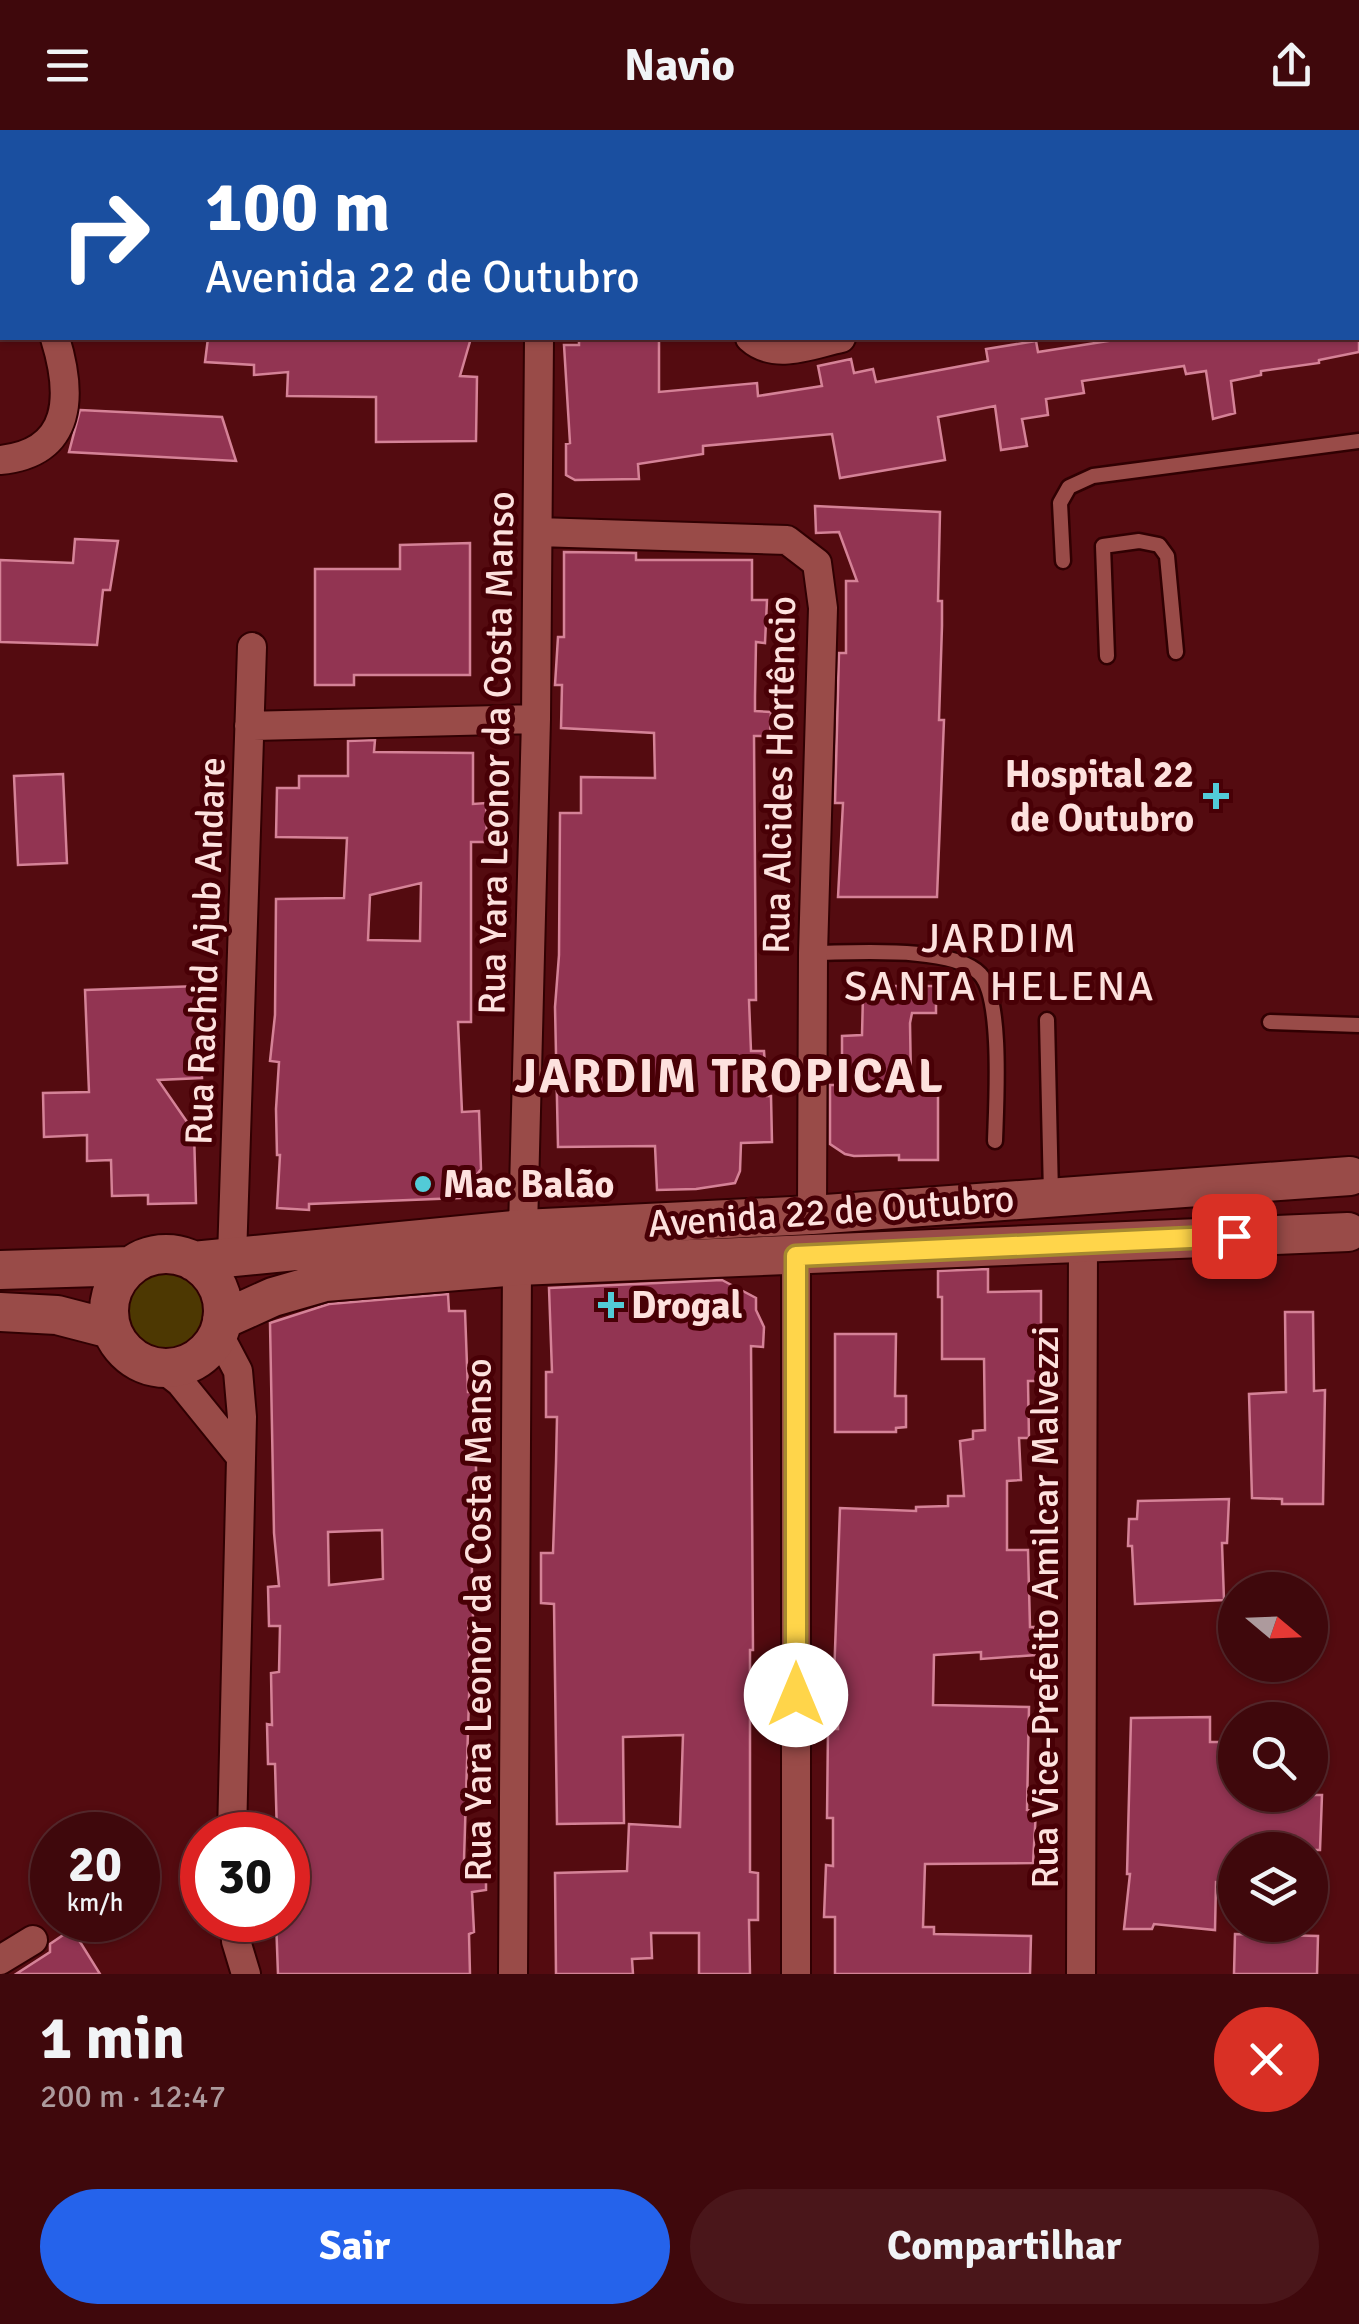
<!DOCTYPE html>
<html lang="pt">
<meta charset="utf-8">
<style>
:root{--surface:#3f080c;--page:#4a161a;--text:#f1f3f6;--muted:#ad9a9d;--line:#58292d;--accent:#2563eb}
body{margin:0;font-family:Signika,sans-serif;background:var(--page);color:var(--text);height:100vh;display:flex;flex-direction:column;font-size:38px;white-space:nowrap}
*{box-sizing:border-box;margin:0}
p{font-size:32px;color:var(--muted)}
.icon{flex:none;width:55px;height:55px;fill:none;stroke:currentColor;stroke-width:2;stroke-linecap:round;stroke-linejoin:round}
.map{position:relative;height:1844px;overflow:hidden}
.panel{display:flex;flex-direction:column;background:var(--surface);flex:1}
.panel>*{flex:none}
.guide{position:absolute;left:0px;top:0px;width:1360px;height:210px;box-shadow:0 2px 8px #0004,0 0 0 2px var(--line);background:#1a4fa0;color:#fff;overflow:hidden}
.needle{width:65px;rotate:109deg}
.controls{position:absolute;left:1218px;top:1442px;display:grid;gap:20px}
.controls a{display:grid;place-items:center;width:110px;height:110px;border-radius:50%;background:var(--surface);box-shadow:0 2px 8px #0004,0 0 0 2px var(--line);font-size:50px}
.speed{position:absolute;left:30px;top:1682px;display:flex;gap:20px;font-size:50px;font-weight:700;text-align:center}
.speed>*{display:grid;place-content:center;width:130px;height:130px;border-radius:50%;background:var(--surface);box-shadow:0 2px 8px #0004,0 0 0 2px var(--line);line-height:1}
.speed small{font-size:25px;font-weight:400}
.speed .limit{border:15px solid #d22;background:#fff;color:#111}
.pin{position:absolute;display:grid;place-items:center;width:85px;height:85px;color:#fff;margin:-42px;border-radius:20px;box-shadow:0 5px 15px #0006}
.me{position:absolute;width:110px;margin:-55px;rotate:0deg;stroke-linejoin:round;filter:drop-shadow(0 0 8px #0008)}
.turn{display:flex;align-items:center;gap:35px;height:210px;padding:0 40px;font-size:45px}
.turn .icon{width:130px;height:130px;stroke-width:2.5}
.turn b{display:block;font-size:70px;line-height:85px}
.round{display:grid;place-items:center;flex:none;width:105px;height:105px;border-radius:52px;background:var(--page)}
.headline{display:flex;align-items:center;justify-content:space-between;height:170px;padding:0 40px}
h1{font-size:60px;font-weight:700;line-height:75px}
.cta{display:flex;gap:20px;margin-top:auto;padding:20px 40px}
.cta a{flex:1;height:115px;border-radius:60px;background:var(--accent);color:#fff;font-size:40px;font-weight:700;line-height:115px;text-align:center}
.cta a+a{background:var(--page);color:var(--text)}
header{display:flex;justify-content:space-between;align-items:center;height:130px;padding:0 40px;background:var(--surface);font-size:45px;font-weight:700}
.map>svg:first-child{display:block}
.green{fill:#4d3802}
.building{fill:#923452;stroke:#d58297;stroke-width:2.5;fill-rule:evenodd}
.lines{fill:none;stroke-linecap:round;stroke-linejoin:round}
.lane-casing{stroke:#300002;stroke-width:19}
.street-casing{stroke:#300002;stroke-width:32}
.secondary-casing{stroke:#300002;stroke-width:42}
.lane{stroke:#994b48;stroke-width:14}
.street{stroke:#994b48;stroke-width:28}
.secondary{stroke:#994b48;stroke-width:38}
.route-casing{stroke:#a68a30;stroke-width:25}
.route{stroke:#ffd54a;stroke-width:18}
.poi-dot{fill:#52cbd7;stroke:#480006;stroke-width:4}
.labels{text-anchor:middle;stroke-width:10;stroke-linejoin:round;paint-order:stroke}
.street-label{font-size:38px;fill:#fde1de;stroke:#480006}
.poi-label{font-size:38px;font-weight:bold;fill:#fde1de;stroke:#480006;text-anchor:start}
.quarter-label{font-size:42px;letter-spacing:2.5px;fill:#fde1de;stroke:#480006}
.district-label{font-size:48px;font-weight:bold;letter-spacing:2.5px;fill:#fde1de;stroke:#480006}
</style>
<header><svg class="icon" aria-label="menu" viewBox="0 0 24 24"><path d="M4 6h16M4 12h16M4 18h16"/></svg>Navio<svg class="icon" aria-label="share" viewBox="0 0 24 24"><path d="M12 15V3M7 8l5-5 5 5M5 13v7h14v-7"/></svg></header>
<div class="map">
<svg width="1359" height="1844" viewBox="0 0 1359 1844">
<rect width="100%" height="100%" fill="#540b10"/>
<path class="green" d="M119 1181a43 43 0 1 1 86 0a43 43 0 1 1-86 0Z"/>
<path class="building" d="M208,208h263l-11,38 17,1 -1,64 -100,1v-45l-89,-1 1,-24 -34,3v-10l-49,-3z
M579,208h80v54l98,-9 1,13 64,-10 -4,-20 33,-7 3,14 19,-4 3,13 112,-21 -2,-12 50,-8 2,11 89,-14h232v14l-40,8v3l-58,8v4l-30,6 4,32 -22,6 -7,-48 -20,3 -2,-8 -102,15 2,12 -38,6 2,16 -26,4 5,27 -26,4 -6,-44 -57,11 7,43 -105,18 -8,-44 -129,12v8l-65,10 1,15 -64,1 -9,-5v-31l4,-1 -6,-98h15z
M80,280l142,7 14,44 -167,-9z
M815,376l125,6 -2,89h4v25l-3,94h5l-7,177h-99l5,-94h-8l4,-150h7v-72h11l-18,-49 -23,1z
M75,409l43,2 -8,49h-7l-6,55 -97,-3v-82l73,3z
M470,413v132h-116v10h-39v-116h85v-24z
M564,422l72,1v7h116v40h15l-2,43 -9,-1 -1,54v15l16,1 -1,24h-16l2,264h-7l2,51h13l3,45h4l1,46 -31,1 -1,28 -5,12 -39,6 -39,1 -2,-44 -97,1 -3,-140 4,-52 1,-142h21v-36l74,1 -1,-45 -93,-5 1,-43h-7l3,-48h6z
M375,610l-1,12 99,1v51l13,-1 1,39h-16v180h-13l4,90 17,-1 2,58 -21,29 -151,6v6l-32,-2 3,-53h-3l-1,-46 3,-47 -9,-1 5,-46 1,-116 68,-1 3,-60 -71,-1 1,-49h22v-12h49v-35zM421,753l-1,58 -52,-1 2,-45z
M63,644l4,89 -49,2 -4,-89z
M199,856l3,92 -44,2 36,52 2,71 -48,1v-9l-36,1 -1,-36 -24,1v-26l-43,2 -1,-44 46,-1 -4,-102z
M884,856h52v27h-24l-2,10 1,59h27v78h-39v-5l-45,1 -9,-2 -15,-10v-59h12v-49l20,-1 1,-40h21z
M988,1139v23l53,-1v90h-13l1,57h-10l2,42 -14,1v69h21l2,77h4l2,28 -55,4v-7l-47,3 -1,50 96,2 -2,103 9,1 -3,52 -108,1 -2,63h11v7l97,2 -1,38h-195v-57h-11l2,-52 7,1v-48h-6l1,-89h10v-50l-4,-1 6,-170 76,3v-4l32,-1v-10h16l-4,-55 13,-2v-8l12,-1 -1,-71h-42v-62h-4v-26z
M722,1150l34,18v12l8,17 -1,20 -12,-1 2,304h-3v222l8,1v47h-9l1,54h-51v-41h-48l1,25 -20,1 1,15h-77l-1,-101 72,-2 2,-47 51,3 3,-92 -60,2 1,86 -67,1 -3,-220 -13,-1v-50h12l3,-90 1,-46h-11v-45h6l-3,-84z
M448,1164l1,17h16l3,81h4l1,48h3v89h-5l2,90 -5,2 2,45 -6,194 22,-1v31l-14,2 2,40 -5,2 1,40h-192l-2,-54h12v-85h-11l-2,-71h-7l-1,-40 5,1 -1,-52 8,-1 1,-46h-11l-1,-39 11,-1 -5,-53 -4,-210 59,-19zM382,1400l1,49 -54,6 -1,-53z
M1285,1182h28l1,79 11,-1 -2,114h-41v-5l-30,-1 -3,-104 37,-2z
M835,1204h61l-1,62h11v31l-10,1v4h-61z
M1229,1369l-2,44h-5l2,57 -89,4 -3,-58h-4l1,-27h8l1,-18z
M1210,1587v25h25v53h87l-2,55h-85v33l-19,-1 -1,48 -61,-6 -2,5h-28l6,-55h-3l4,-156z
M72,1799l28,45h-84l34,-22v-8z
M1235,1804l83,2 -1,38h-83z"/>
<g class="lines">
<defs>
<path id="lane" d="M1063,431l-3,-58 9,-16 24,-11 266,-35
M1107,526l-4,-110 36,-5 20,4 8,11 9,96
M813,823c39,0 139,-8 167,21 23,24 16,132 15,167
M1047,890l4,174
M1270,892l89,3"/>
<path id="street" d="M802,0l1,2
M873,2l8,-2
M0,73h2
M1358,120h1
M750,208c25,23 62,6 91,0
M0,330c74,-7 72,-67 55,-122
M538,402l249,8 30,23 6,45 -10,345 -1,262
M249,596l287,-7
M523,1099l13,-510 3,-381
M232,1127l20,-610
M218,1203l20,38 4,46 -10,418
M162,1238l18,14 60,74
M235,1790l1,21 10,33
M0,1830l33,-20
M513,1844l4,-708
M796,1844v-718
M1081,1844l2,-733"/>
<path id="secondary" d="M109 1181a57 57 0 1 1 114 0a57 57 0 1 1-114 0Z
M193,1131l330,-32 289,-14 538,-39
M0,1140l131,-4
M0,1182l57,3 54,14
M222,1190l51,-23 52,-15 192,-16 831,-34"/>
</defs>
<use href="#lane" class="lane-casing"/>
<use href="#street" class="street-casing"/>
<use href="#secondary" class="secondary-casing"/>
<use href="#lane" class="lane"/>
<use href="#street" class="street"/>
<use href="#secondary" class="secondary"/>
</g>
<g class="lines">
<defs>
<path id="route" d="M796,1565v-439l438,-20"/>
</defs>
<use href="#route" class="route-casing"/>
<use href="#route" class="route"/>
</g>
<g class="poi-dot">
<path d="M1211 651h10v10h10v10h-10v10h-10v-10h-10v-10h10z"/>
<circle cx="423" cy="1054" r="10"/>
<path d="M606 1160h10v10h10v10h-10v10h-10v-10h-10v-10h10z"/>
</g>
<g class="labels">
<g class="street-label">
<text transform="translate(496 623) rotate(-89)" y="13">Rua Yara Leonor da Costa Manso</text>
<text transform="translate(779 645) rotate(-89)" y="13">Rua Alcides Hortêncio</text>
<text transform="translate(205 821) rotate(-88)" y="13">Rua Rachid Ajub Andare</text>
<text transform="translate(831 1081) rotate(-4)" y="13">Avenida 22 de Outubro</text>
<text transform="translate(1045 1477) rotate(-90)" y="13">Rua Vice-Prefeito Amilcar Malvezzi</text>
<text transform="translate(478 1490) rotate(-90)" y="13">Rua Yara Leonor da Costa Manso</text>
</g>
<g class="poi-label">
<text x="1194" y="657" text-anchor="end">Hospital 22<tspan x="1194" dy="44">de Outubro</tspan></text>
<text x="443" y="1067">Mac Balão</text>
<text x="631" y="1188">Drogal</text>
</g>
<g class="quarter-label">
<text x="1000" y="822">JARDIM<tspan x="1000" dy="48">SANTA HELENA</tspan></text>
</g>
<g class="district-label">
<text x="730" y="962">JARDIM TROPICAL</text>
</g>
</g>
</svg>
<div class="controls">
<a><svg class="needle" viewBox="-14 -14 28 28"><path d="M0-13l5 13h-10z" fill="#e53935"/><path d="M0 13l5-13h-10z" fill="#ad9a9d"/></svg></a>
<a><svg class="icon" aria-label="search" viewBox="0 0 24 24"><circle cx="10" cy="10" r="6"/><path d="M15 15l6 6"/></svg></a>
<a><svg class="icon" aria-label="layers" viewBox="0 0 24 24"><path d="M12 4l9 5-9 5-9-5zM3 14l9 5 9-5"/></svg></a>
</div>
<div class="speed"><div>20<small>km/h</small></div><div class="limit">30</div></div>
<div class="pin" style="left:1234px;top:1106px;background:#d93025"><svg class="icon" aria-label="arrive" viewBox="0 0 24 24"><path d="M6 21V4h12l-3 4 3 4H6"/></svg></div>
<svg class="me" style="left:796px;top:1565px" viewBox="-20 -20 40 40"><circle r="19" fill="#fff"/><path d="M0-13L10 11 0 6-10 11z" fill="#ffd54a"/></svg>
<div class="guide">
<div class="turn"><svg class="icon" aria-label="right" viewBox="0 0 24 24"><path d="M7 20v-9h11M14 6l5 5-5 5"/></svg><div><b>100 m</b>Avenida 22 de Outubro</div></div>
</div>
</div>
<section class="panel">
<div class="headline"><div><h1>1 min</h1><p>200 m · 12:47</p></div><a class="round" style="background:#d93025;color:#fff"><svg class="icon" aria-label="close" viewBox="0 0 24 24"><path d="M6 6l12 12M18 6L6 18"/></svg></a></div>
<div class="cta"><a>Sair</a><a>Compartilhar</a></div>
</section>
